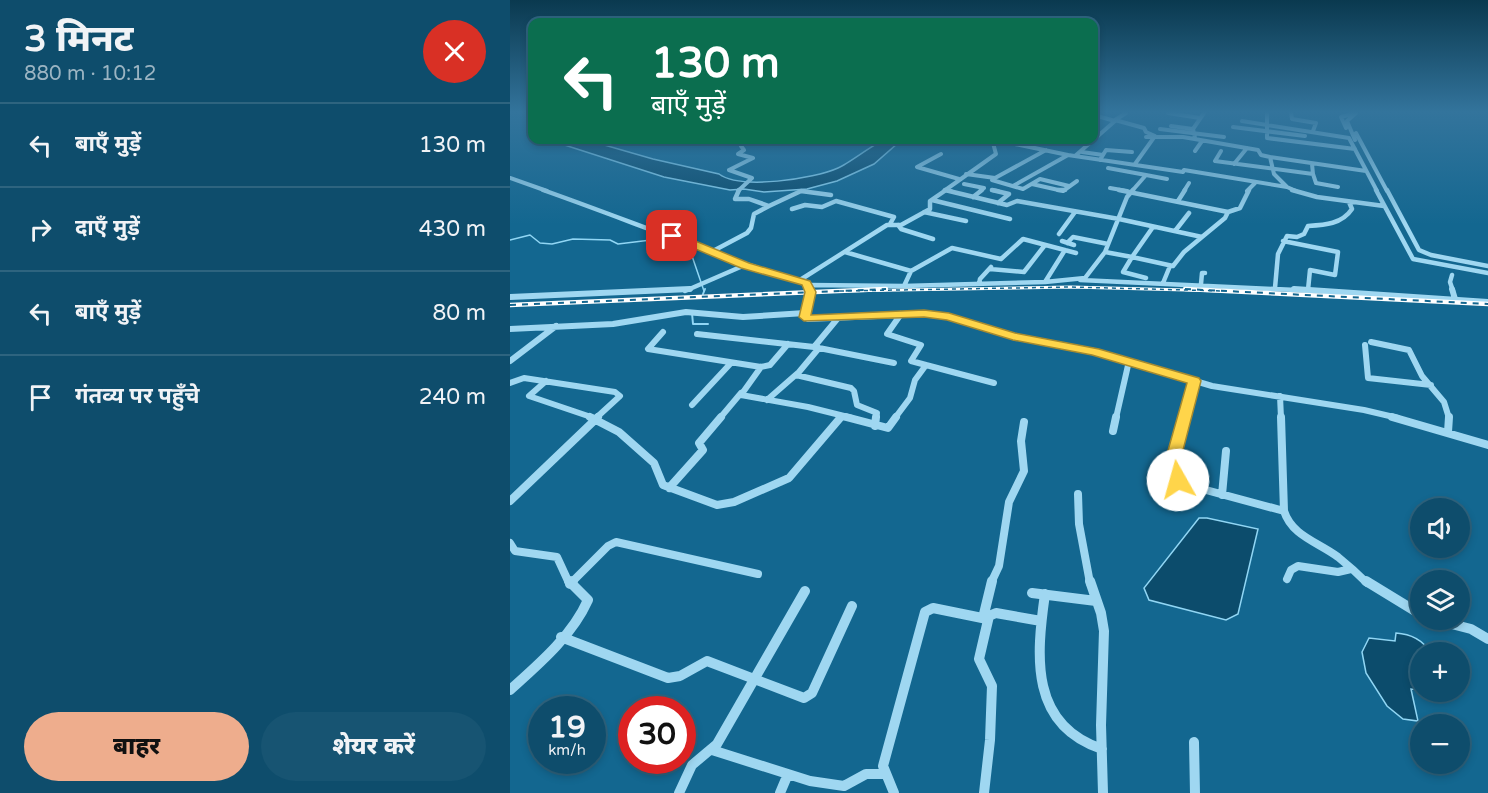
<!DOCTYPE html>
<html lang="hi">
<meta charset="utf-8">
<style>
:root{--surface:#0e4d6c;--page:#175472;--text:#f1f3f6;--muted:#9bb4c2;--line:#2e647f;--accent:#eead8d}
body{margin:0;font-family:"Varela Round","Noto Sans Devanagari",sans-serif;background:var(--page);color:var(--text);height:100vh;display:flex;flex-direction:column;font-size:22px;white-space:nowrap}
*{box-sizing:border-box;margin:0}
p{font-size:20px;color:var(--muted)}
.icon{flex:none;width:33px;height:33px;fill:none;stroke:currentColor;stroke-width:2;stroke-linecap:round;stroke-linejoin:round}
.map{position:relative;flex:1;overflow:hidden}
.details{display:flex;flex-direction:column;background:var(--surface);width:510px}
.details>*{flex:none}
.banner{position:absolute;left:18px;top:18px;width:570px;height:126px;border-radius:12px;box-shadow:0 3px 9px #0003,0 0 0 2px var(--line);background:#0b6e4f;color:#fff;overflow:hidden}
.fabs{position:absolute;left:900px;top:498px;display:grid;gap:12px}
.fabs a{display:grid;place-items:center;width:60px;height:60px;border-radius:50%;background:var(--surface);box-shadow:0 3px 9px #0003,0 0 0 2px var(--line);font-size:30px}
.speed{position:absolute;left:18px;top:696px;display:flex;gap:12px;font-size:30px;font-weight:700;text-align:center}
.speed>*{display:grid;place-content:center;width:78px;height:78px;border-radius:50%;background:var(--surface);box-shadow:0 3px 9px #0003,0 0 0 2px var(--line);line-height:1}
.speed small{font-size:15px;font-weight:400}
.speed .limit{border:9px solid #d22;background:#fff;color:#111}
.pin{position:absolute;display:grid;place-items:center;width:51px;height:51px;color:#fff;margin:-26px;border-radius:12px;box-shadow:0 3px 9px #0006}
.me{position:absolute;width:66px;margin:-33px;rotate:353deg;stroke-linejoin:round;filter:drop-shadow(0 0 4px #0008)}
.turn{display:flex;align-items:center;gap:21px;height:126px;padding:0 24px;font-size:27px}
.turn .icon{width:78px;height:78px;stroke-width:2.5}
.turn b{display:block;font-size:42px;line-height:51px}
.round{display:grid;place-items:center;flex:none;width:63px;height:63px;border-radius:32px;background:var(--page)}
.summary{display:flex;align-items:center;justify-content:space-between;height:102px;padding:0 24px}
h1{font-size:36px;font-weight:800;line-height:45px}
.button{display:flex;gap:12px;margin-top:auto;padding:12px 24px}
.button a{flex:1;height:69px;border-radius:36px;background:var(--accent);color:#111;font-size:24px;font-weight:800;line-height:69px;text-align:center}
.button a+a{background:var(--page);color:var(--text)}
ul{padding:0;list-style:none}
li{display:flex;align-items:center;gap:18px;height:84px;padding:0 24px;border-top:2px solid var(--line)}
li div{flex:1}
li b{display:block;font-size:22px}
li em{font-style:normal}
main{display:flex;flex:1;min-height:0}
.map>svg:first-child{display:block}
.water{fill:#0c4c6c;stroke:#91d6f4;stroke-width:1.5}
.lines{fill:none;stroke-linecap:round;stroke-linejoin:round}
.stream-far1{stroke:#91d6f4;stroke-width:1.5}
.stream{stroke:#91d6f4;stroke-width:2}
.minor-far4{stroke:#9fd7f1;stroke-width:4}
.minor-far3{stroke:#9fd7f1;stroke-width:4.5}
.minor-far2{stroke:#9fd7f1;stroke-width:6}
.minor-far1{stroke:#9fd7f1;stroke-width:8}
.minor{stroke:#9fd7f1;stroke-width:10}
.rail-far1-casing{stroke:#fff;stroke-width:3}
.rail-casing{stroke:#fff;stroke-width:4.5}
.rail-far1{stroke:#136790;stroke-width:1.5;stroke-dasharray:4;stroke-linecap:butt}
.rail{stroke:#136790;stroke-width:2;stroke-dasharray:6;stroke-linecap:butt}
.route{fill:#ffd54a;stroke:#a68a30;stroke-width:1.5}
</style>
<main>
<section class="details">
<div class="summary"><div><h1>3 मिनट</h1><p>880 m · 10:12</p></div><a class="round" style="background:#d93025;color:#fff"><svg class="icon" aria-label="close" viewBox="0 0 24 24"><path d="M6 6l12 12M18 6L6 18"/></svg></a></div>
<ul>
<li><svg class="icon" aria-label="left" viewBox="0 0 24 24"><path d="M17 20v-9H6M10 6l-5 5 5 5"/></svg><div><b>बाएँ मुड़ें</b></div><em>130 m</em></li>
<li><svg class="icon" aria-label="right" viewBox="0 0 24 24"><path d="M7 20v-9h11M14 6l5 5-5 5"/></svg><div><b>दाएँ मुड़ें</b></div><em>430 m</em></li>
<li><svg class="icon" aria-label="left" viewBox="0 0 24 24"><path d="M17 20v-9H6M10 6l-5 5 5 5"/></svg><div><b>बाएँ मुड़ें</b></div><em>80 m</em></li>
<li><svg class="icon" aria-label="arrive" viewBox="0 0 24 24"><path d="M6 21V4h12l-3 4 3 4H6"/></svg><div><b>गंतव्य पर पहुँचे</b></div><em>240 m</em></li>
</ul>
<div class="button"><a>बाहर</a><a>शेयर करें</a></div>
</section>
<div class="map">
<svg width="978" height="793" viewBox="0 0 978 793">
<rect width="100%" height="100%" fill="#136790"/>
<path class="water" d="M39,140h38l66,19 66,15c21,16 95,5 119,-6 12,-5 39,-27 47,-28 7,-2 16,0 24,0l-12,4 -23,20 -37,17 -30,8 -43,3 -20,-3 -14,1 -66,-13z
M689,518h8l51,11 -20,85 -12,6 -77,-20 -5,-12z
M886,633c15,1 26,6 34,19h-10v38l-9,-1 7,32 -15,-2 -16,-13 -21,-33 -4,-21 7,-14 26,3z"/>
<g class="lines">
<path class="stream-far1" d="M0,240l20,-5 10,8 12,1 21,-5 37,1 8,4 33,-4 41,16 12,35"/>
<path class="stream" d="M193,294l2,-5
M182,313l1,11h15"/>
<path class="minor-far4" d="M658,113l32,5
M757,113v25l88,11
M781,113l1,6 24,4 -3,8
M605,120l29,8 2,4 9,4 -20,28
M605,120l11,-7
M732,121l107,17 28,53
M661,126l22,3 2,9
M723,127l72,9
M836,128l-5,-11 14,-4
M650,129l64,8
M683,129l11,-16
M846,133l31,58
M636,137h37l75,13 3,5 9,2 4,17 13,13
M486,140l72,15
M845,140l-8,-19 9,-8
M685,151l7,-10
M711,151l-6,10 98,13 -1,-10
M572,152l21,3
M431,154l-24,13 42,12
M565,156l40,-35 -21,-6
M760,157l96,14
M590,160l6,-10 26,2
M724,164l13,-16
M598,168l38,7 -14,16
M219,170l24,-12 -15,-4 6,-4 -3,-4 1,-6
M219,170l23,8 -14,13
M456,174l29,4 51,-28
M803,174l3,9 22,4
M636,175l21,4
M0,178l37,13
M482,180l31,9 17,-10 29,7
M454,184l20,4 -4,3
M522,184l31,7 14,-10
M503,186l55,-31 115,17 1,-2 103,17 9,4
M600,188l17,3
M435,190l6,1
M482,190l6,1
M290,191h4
M434,191l52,-37 -3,-11 2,-3
M674,191l5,-8
M737,191l8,-8"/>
<path class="minor-far3" d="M33,190c88,31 174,67 263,93l4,8
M435,190l62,15 10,-4 102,18 83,18 23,-19 3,-6
M482,190l17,4 -11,9
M548,190h7
M609,190l109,22 12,-4 9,-18
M782,190l25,7 67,9
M866,190l37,69 75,14
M877,190l32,60 12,5 57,11
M463,197l9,-7
M422,200l78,19
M668,201l7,-11
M259,206l32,-15 30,4
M282,209l13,-4 17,2 14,-6 58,16 -4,7
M414,212l42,9
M388,225l3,4 32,10
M665,231l14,-18
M549,234l16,-22
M552,241l12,4
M773,241l55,11 -3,23 -25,-5 -2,20
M557,243l6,-6 35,7
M203,251l34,-18 4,-5 3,-14 15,-8 -20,-7h-14l4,-9
M335,252l66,19 41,-23 49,11 22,-20 53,14
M595,252l27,5 21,-30
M480,269l34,3 21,-27
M401,271l-7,15 141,-4 40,-4 20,-26 22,-55 6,-7
M942,275l-2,7 3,9
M636,278l-23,-6 9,-15 41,9 11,-14 18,-15
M290,280l87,-55h14l29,-16v-8l16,-11
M570,280l237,11
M535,282l20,-32
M653,283l7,-17
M469,284l1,-5 11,-12
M691,284l1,-11h3
M299,285l95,1
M765,288l3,-34 9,-18 10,1 7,-3 4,-8c17,-1 34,-2 44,-17l-3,-7
M175,291l60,-26"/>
<path class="minor-far2" d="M299,289l2,3 -6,25 3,2 116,-5 25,2 64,21 81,14 118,35 152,24 34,8
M784,289l194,13
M942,289l3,10
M0,297l180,-8
M0,329l103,-5 73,-12 57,5 62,-4
M153,332l-15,17 113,18 9,-2 18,-21
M187,334l117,13 80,16
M861,342l38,8 13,26 22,26 5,16
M855,345l3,33 63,7
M304,347l24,-29
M0,361l46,-35
M416,365l68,18
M251,367l-20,28 67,12 44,11
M286,375l55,13 3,3 3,14 20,8 -1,5
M36,381l-17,15 65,22
M0,383l14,-5 91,14 5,4 -24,22
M770,396l1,22
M257,400l32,-28 20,-24
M182,405l39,-42
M210,418l21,-25
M385,418l15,-20 5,-18 11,-15 -15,-4 10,-16 -34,-11 14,-20
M606,418l13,-57
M674,418l10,-37"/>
<path class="minor-far1" d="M80,417l29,15 35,31 9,22 54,20 17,-3 55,-24 52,-61
M336,417l42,11 8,-11
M674,417c-8,28 -13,37 -4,66l104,28
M771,417l3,94c8,25 34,31 54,46 10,8 20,17 29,26
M882,417l96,28
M365,426l1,-9
M603,431l3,-14
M938,432l1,-15
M159,488l34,-38 -4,-7 22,-26
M568,494l1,30 11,59
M712,495l4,-44
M0,501l88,-84
M0,543l5,8 42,6 12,26
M777,579l4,-9 7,-4 40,6 13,-3
M61,583l37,-37 8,-4 142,32
M481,583l8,-17 10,-64 15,-31 -3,-30 3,-19"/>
<path class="minor" d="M580,581l11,32 3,18 -3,94 2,68
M856,581l54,33
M60,584l3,-3
M522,593l64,8
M535,594c-9,63 -15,131 57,155
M473,618l9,-37
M926,620l35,9 17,10
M51,637l107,41 12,-2 27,-15 97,37 8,-5 40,-87
M0,690c29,-26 62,-54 78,-90l-19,-19
M684,742l1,51
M202,750l98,31 34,5 22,-12h18
M169,793l13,-28 25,-21 88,-153
M270,793l8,-19
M384,793l-11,-27 42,-154 8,-4 54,11
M474,793l6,-53 2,-54 -13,-27 10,-43 7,-3 45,8"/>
<defs>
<path id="rail-far1" d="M330,291l231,-4 153,4"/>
<path id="rail" d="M675,289l303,15
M0,305l376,-16"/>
</defs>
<use href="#rail-far1" class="rail-far1-casing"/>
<use href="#rail" class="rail-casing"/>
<use href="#rail-far1" class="rail-far1"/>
<use href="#rail" class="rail"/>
</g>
<linearGradient id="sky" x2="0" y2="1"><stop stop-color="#0a394f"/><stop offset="0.5" stop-color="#33749c"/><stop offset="1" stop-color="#33749c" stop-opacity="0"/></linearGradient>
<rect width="978" height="224" fill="url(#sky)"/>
<path class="route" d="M159,233h7l73,30 61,18 6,11 -5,23 113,-5 25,3 66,20 84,16 100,29 2,3 -19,73 4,26 -2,4 -6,2 -5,-2 -6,-30 20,-71 -95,-28 -79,-15 -66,-20 -23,-3 -120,4 -5,-4 6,-25 -3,-7 -61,-17 -72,-30z"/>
</svg>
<div class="fabs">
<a><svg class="icon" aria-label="sound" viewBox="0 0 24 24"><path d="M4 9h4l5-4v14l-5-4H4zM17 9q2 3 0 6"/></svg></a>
<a><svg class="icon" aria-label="layers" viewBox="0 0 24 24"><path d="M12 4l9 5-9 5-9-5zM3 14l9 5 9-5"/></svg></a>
<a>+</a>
<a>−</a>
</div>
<div class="speed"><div>19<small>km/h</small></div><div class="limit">30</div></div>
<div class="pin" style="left:162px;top:236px;background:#d93025"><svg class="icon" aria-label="arrive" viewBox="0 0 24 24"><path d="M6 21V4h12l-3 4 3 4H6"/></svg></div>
<svg class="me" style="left:668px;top:480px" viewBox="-20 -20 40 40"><circle r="19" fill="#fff"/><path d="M0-13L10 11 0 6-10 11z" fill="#ffd54a"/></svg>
<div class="banner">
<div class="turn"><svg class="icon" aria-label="left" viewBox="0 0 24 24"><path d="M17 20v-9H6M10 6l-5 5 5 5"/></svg><div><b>130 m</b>बाएँ मुड़ें</div></div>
</div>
</div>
</main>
